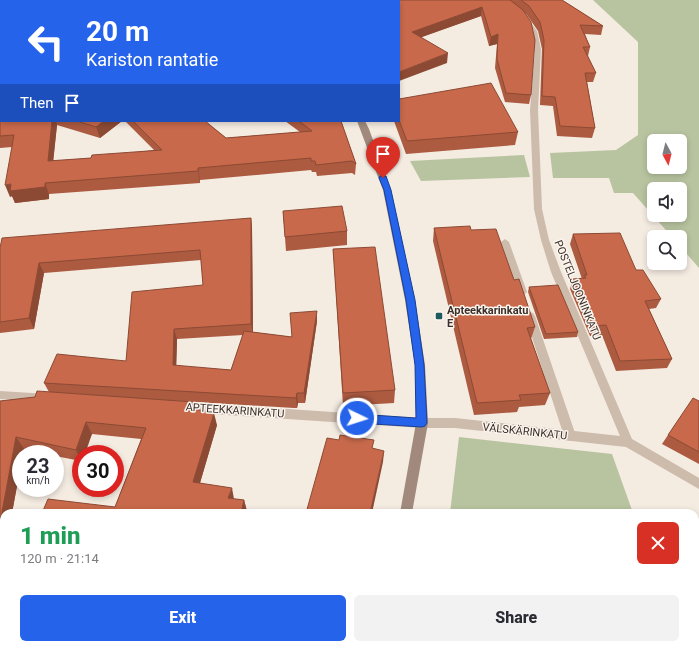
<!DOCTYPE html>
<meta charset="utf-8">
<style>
:root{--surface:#fff;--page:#f2f2f3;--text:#2b2b33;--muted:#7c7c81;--accent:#2563eb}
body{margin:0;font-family:Roboto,sans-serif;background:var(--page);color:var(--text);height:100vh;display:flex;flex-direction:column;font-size:15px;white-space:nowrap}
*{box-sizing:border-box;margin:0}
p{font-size:13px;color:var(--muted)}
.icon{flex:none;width:22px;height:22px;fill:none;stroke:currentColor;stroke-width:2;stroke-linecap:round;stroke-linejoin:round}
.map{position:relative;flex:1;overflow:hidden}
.panel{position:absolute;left:0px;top:509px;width:699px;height:140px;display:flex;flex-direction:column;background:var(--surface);border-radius:12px 12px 0 0;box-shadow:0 2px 6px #0003}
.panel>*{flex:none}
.banner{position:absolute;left:0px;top:0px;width:400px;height:122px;box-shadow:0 2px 6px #0003;background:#2563eb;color:#fff;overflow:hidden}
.needle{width:26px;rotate:173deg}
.buttons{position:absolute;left:647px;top:134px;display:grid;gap:8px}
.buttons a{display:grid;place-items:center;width:40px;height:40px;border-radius:6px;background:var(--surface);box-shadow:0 2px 6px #0003;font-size:20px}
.speed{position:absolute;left:12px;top:445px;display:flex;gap:8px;font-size:20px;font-weight:700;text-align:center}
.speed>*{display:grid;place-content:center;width:52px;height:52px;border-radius:50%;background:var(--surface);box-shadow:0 2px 6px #0003;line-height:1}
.speed small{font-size:10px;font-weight:400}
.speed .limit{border:6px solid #d22;background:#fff;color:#111}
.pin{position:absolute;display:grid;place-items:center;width:34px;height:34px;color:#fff;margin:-41px -17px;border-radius:50% 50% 50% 0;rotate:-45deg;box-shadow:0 0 4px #0007}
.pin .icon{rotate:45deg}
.me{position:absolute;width:44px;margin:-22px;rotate:94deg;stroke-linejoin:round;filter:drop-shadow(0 0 3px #0008)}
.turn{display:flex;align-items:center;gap:14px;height:84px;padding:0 20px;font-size:18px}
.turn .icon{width:52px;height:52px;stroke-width:2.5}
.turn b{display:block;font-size:28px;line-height:34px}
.then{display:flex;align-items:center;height:38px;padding:0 20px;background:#0003;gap:8px;font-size:15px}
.round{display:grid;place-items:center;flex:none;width:42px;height:42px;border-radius:6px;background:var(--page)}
.summary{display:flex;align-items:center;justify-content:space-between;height:68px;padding:0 20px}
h1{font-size:24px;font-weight:800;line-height:30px;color:#1e9e55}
.action{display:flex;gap:8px;margin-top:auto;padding:8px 20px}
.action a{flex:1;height:46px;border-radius:6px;background:var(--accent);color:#fff;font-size:16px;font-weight:800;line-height:46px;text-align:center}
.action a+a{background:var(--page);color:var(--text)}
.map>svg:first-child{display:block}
.green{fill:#b8c4a0;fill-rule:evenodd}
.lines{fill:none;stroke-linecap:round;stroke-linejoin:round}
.lane{fill:#cdbbac;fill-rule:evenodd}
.street{fill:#cdbbac;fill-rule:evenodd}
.secondary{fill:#a18a7d;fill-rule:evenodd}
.wall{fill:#ac5a40;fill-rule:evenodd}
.shaded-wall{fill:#8c4a34}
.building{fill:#c8694b;stroke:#8c4a34}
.route{fill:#2563eb;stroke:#184099}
.poi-dot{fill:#1f5a5e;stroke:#fbf5ee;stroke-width:1.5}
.labels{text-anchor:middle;stroke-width:3;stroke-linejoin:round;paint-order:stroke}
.street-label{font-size:11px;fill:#3b302b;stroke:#fbf5ee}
.poi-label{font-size:11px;font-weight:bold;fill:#3b302b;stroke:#fbf5ee;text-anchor:start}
</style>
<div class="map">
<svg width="699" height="649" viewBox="0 0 699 649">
<rect width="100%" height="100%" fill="#f4ebe1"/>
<path class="green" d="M593,0h106v268l-19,-22v-9h-8l-39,-44h-19l-5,-15h-56l-3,-25 66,-3 22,-15v-93zM654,141h26v26h-26zM654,189h26v26h-26z
M524,155l6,22 -109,4 -11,-20z
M459,437l153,17 21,59h-183z
M4,592v53h95l-1,4h-98v-56z
M436,645h244v4h-244z"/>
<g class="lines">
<path class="lane" d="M505,239l4,3 18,50 -2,2 -3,1 -5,-3 -16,-50z
M530,312l3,1 2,3 41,120 -2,3 -4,2 -4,-2 -2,-3 -39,-120 2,-3z"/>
<path class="street" d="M500,0h7l19,16 11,15 4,18 -3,61 4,99 7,31 12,32 71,167 67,39v11l-73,-42 -171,-19h-33l-240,-16 -4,-2 -2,-3 2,-3 4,-2 240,16h33l165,18 -69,-164 -10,-32 -7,-31 -4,-99 5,-61 -4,-18 -9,-13z
M0,30h1v4h-1z
M0,391l48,3 4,1 1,3 -1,3 -4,1 -48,-3z"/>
<path class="secondary" d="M18,0h6v1h-6z
M357,121h8l4,8 22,61 24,110 10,65 3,58 -16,90h-12l16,-90 -1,-58 -10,-65 -22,-110z
M377,645h14l-1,4h-14z"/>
</g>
<path class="wall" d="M245,0h317l41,26 -2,9 -16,-1 5,13 -2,9 8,17 -3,9h-6l8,46 -3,10 -35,-2 -4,-30 -13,-1 2,-56 -4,-18 -11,-16 -2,-2 6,82 -2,9 -24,-2 -10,-34 2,-24 -8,2 -8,-30 -60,21 26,26z
M0,86l1,35h121l-22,17 -43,-13 -4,36 38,-3 63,-8 -29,-29h80l21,17 74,-6 -15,-11h56l15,43 -1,11 -3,-2 -35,3 -1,-4h-4l-1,-2 -111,10v3l-151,11v5l-34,4 -3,-7 -2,1 2,-50 -12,1z
M399,99l119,33 -3,13 -109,9 -12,-33h5z
M283,211l64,20v14l-61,6z
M251,218l1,10 1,104 39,5 25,-16 -12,82h-7l-1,5h-3l-130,-8 30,2 3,8 20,15 -17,58 34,16 10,1 3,11 -1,2h-204l73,-6 26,-68 -49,-5 -11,20v7l-26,-5v-2h-7l-24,-5 -12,64h-8l-2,57h-2v-169l35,-4 14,-5 -5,-9 82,-22 77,-76 -2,-25 -157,13 -10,56 -34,4v-85zM243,335l-12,35 -55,-4 1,-27z
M434,228l37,2 43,50 21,47 -4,12 19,54 -5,12 -26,2 -2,5 -43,3 -41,-174z
M573,234l63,36 25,29 -5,9 -7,1 23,50 -5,9 -51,3 -14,-36 -12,1 -20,-47 3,-10h9l-12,-35z
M333,249l62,141 -1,13 -51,3 -9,-144z
M529,287l49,45 -1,5 -33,2 -16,-47z
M699,401v63l-37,-20 6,-9z"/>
<path class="shaded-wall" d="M482,7l-1,9 -70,25 1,-9z
M498,34l-1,10 -8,2 2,-9z
M448,53l-1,10 -48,18v-9z
M52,121h4l1,4 -5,48 -4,-12z
M104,121h18l-22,17 -4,-11z
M198,168l2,12v3l-2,-12z
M45,183l4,11v5l-34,4 -3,-7 -2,1 -5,-12 6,-1z
M251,218l1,10 1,106 -2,-10z
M39,263l5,10 -10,56 -5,-11z
M317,311v10l-12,82 -1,-10z
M174,329l3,10 -1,37 -3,-11z
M297,393l1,10 -1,5 -1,-10z
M194,402l4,12 -4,-5z
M214,413l3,12 -20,68 -4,-11z
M86,422l6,12 -7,20h-4v6l-5,-10z
M16,437l8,12 -1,5h-2v10l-9,49h-8v45l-2,12 -2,-3v-44z
M384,451l-1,11 -11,51h-2z
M232,488l2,11 -6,-1z
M244,500l3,11 -1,2h-5z
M313,645h3l-1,4h-3z"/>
<path class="building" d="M39,0h139l-1,1h-139z
M245,0h265l13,10 8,12 4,18 -4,55 -25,-2 -9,-34 1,-25 -7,3 -9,-30 -70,25 36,21 -49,19v-71h-157z
M521,0h41l41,26 -23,-1 10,22h-7l13,26h-11l10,55 -35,-2 -5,-29 -13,-1 2,-56 -4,-18 -11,-16z
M491,83l27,49 -111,9 -8,-21v-21z
M0,86h1v35h51l-4,40 43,-3 1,-3 70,-5 -29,-29h72l21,17 86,-7 -13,-10h42l15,43 -4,-3 -36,4 -1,-4h-4v-3l-113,10v3l-153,12v4l-35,4 1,-7 -6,1 9,-50 -14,1z
M77,121h27l-8,6z
M342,206l5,25 -62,6 -2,-26z
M251,218v106l-77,5 -1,36 58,5 13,-39 48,6 -2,-24 27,-2 -13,82h-7l-1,5 -252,-15 13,-29 69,7 6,-69 71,-7 -3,-35 -161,13 -10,55 -29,4v-74l2,-10z
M470,226l1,4 25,-1 18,51 5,-1 16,48 -8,1 23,65 -31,2 2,5 -44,3 -43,-175z
M620,233l16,37h7l18,29 -16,2 27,58 -52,2 -14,-36 -13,1 -20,-47 13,-1 -2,-3h3l-14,-41z
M375,247l20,143 -52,3 -10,-144z
M558,285l20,47 -32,2 -17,-47z
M37,391l157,11v7l20,4 -21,69 39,6 -4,10 16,2 -3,13h-199l6,-14 67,8 31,-79 -60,-6 -10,28 -60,-13 -16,86v-122l35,-4z
M693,398l6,3v51l-31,-17z
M340,435l34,5 -2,8 12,3 -14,62h-64l21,-75 12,2z
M125,645h188l-1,4h-188z"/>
<path class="route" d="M380,176h6l5,14 24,110 9,65 3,58 -2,3 -3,1 -65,-4 -4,-2 -1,-3 1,-3 4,-1 59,4 -1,-53 -9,-65 -22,-110 -5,-12z"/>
<rect class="poi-dot" x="435" y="312" width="8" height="8" rx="2"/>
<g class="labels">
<g class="street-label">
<text transform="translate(578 290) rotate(68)" y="4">POSTELJOONINKATU</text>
<text transform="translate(235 410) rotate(4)" y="4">APTEEKKARINKATU</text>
<text transform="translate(525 431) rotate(6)" y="4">VÄLSKÄRINKATU</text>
</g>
<g class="poi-label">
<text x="447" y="314">Apteekkarinkatu<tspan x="447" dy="13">E</tspan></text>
</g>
</g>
</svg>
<div class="buttons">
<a><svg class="needle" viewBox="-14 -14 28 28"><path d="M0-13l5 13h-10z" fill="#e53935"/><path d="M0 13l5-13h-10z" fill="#7c7c81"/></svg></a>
<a><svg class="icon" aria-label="sound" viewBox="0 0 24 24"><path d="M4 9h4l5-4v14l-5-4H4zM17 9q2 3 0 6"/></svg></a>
<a><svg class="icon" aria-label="search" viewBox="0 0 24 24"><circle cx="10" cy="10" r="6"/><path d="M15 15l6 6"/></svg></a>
</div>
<div class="speed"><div>23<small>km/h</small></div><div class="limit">30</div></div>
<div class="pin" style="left:383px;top:178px;background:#d93025"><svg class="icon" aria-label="arrive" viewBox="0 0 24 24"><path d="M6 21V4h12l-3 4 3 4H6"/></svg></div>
<svg class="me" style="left:357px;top:418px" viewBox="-20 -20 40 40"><circle r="17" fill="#2563eb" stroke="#fff" stroke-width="3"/><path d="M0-11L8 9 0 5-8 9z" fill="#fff"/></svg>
<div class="banner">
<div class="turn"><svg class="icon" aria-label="left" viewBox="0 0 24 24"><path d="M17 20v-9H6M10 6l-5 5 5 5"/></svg><div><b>20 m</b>Kariston rantatie</div></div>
<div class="then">Then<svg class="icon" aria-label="arrive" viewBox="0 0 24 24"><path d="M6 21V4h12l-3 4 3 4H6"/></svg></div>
</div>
<section class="panel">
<div class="summary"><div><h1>1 min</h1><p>120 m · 21:14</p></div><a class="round" style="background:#d93025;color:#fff"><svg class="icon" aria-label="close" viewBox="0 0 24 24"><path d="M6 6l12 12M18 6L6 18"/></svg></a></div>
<div class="action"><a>Exit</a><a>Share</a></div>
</section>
</div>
